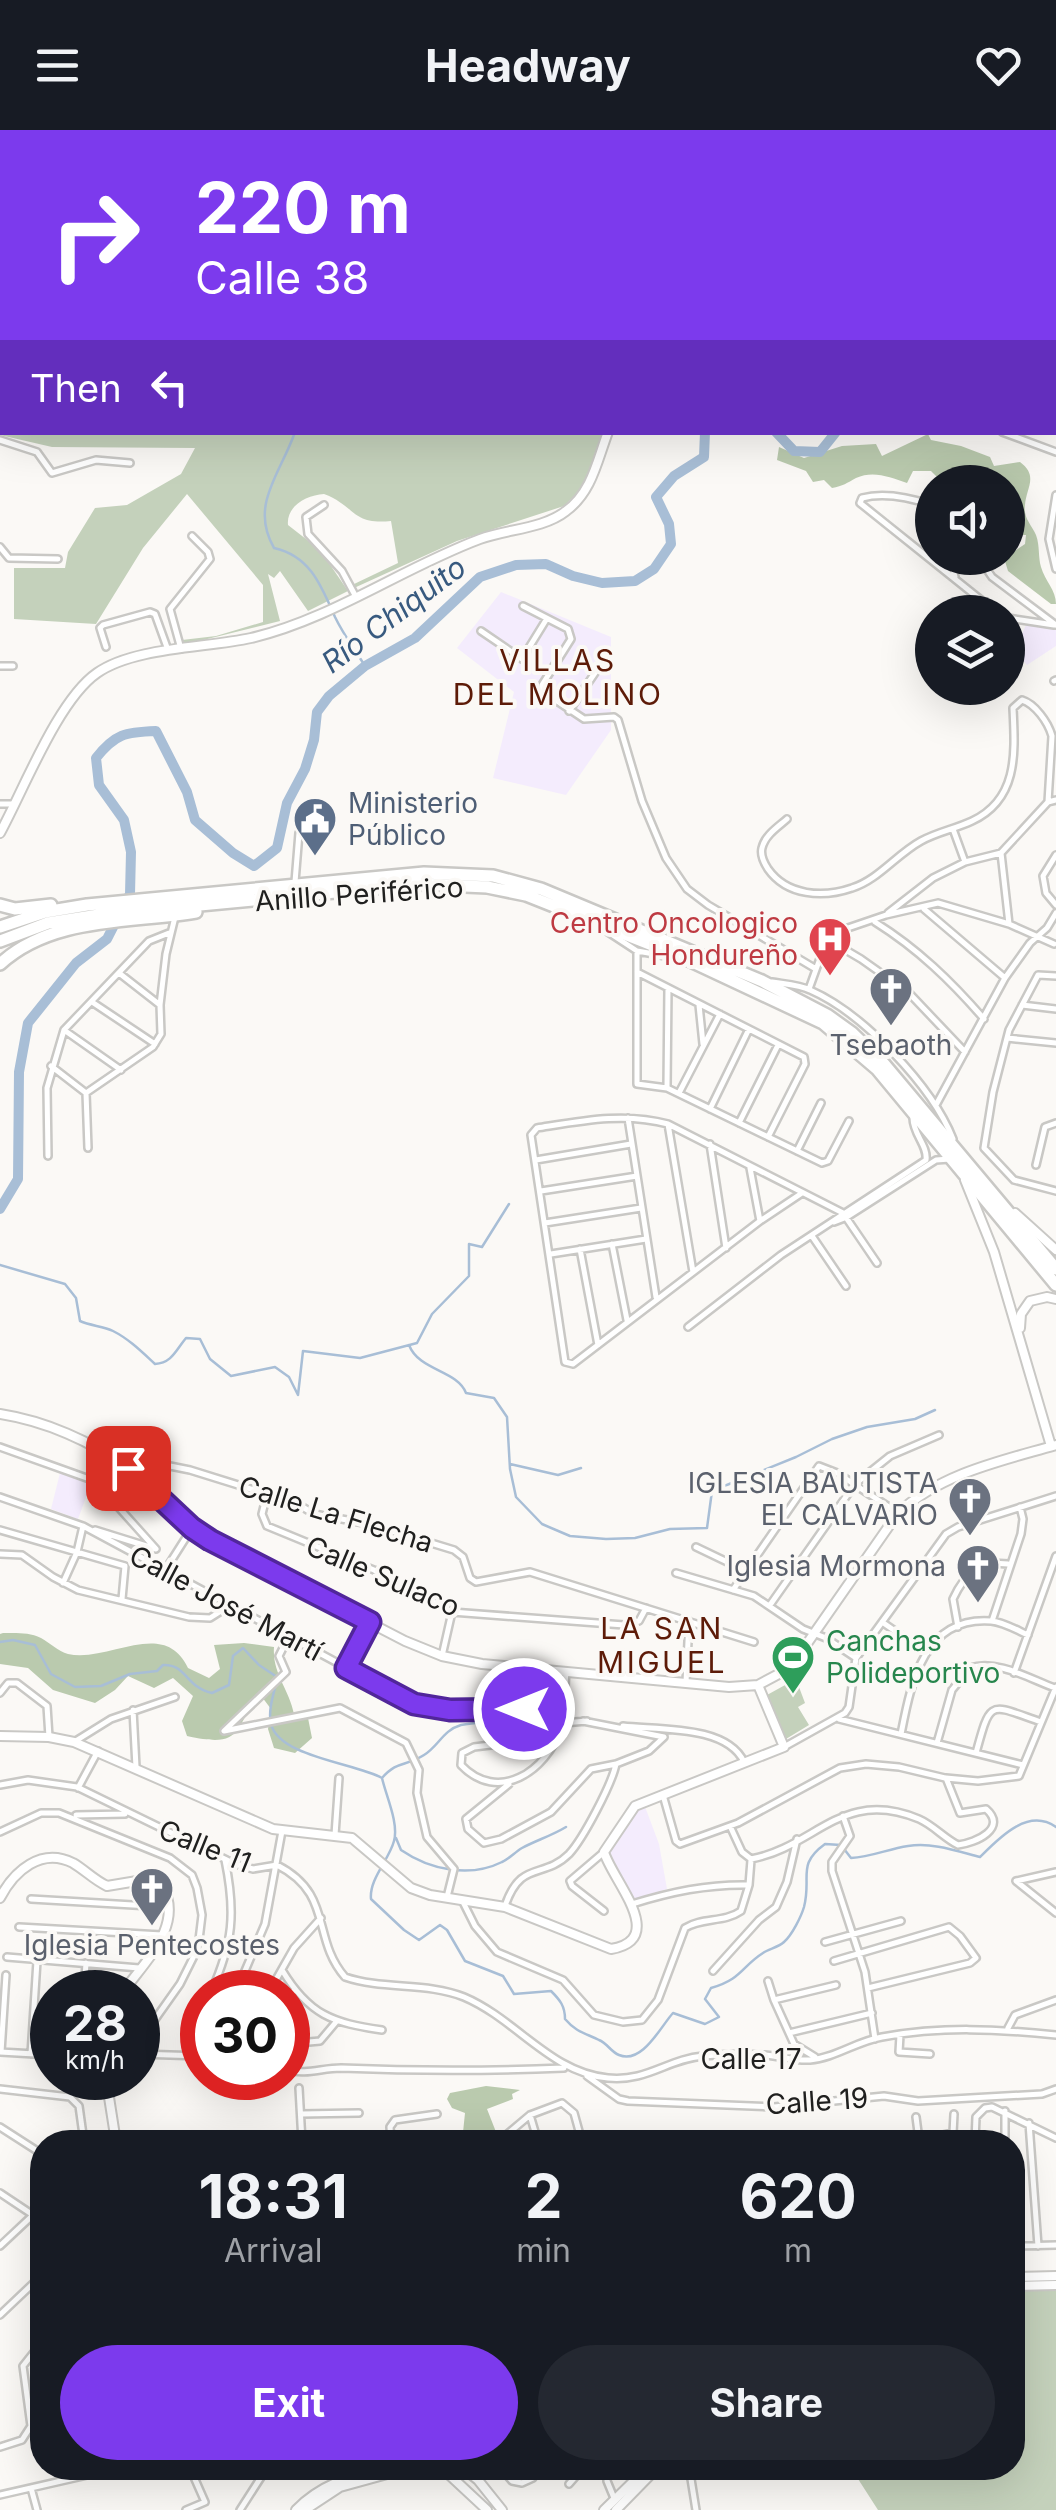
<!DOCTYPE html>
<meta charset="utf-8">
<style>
:root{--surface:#171b24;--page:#242831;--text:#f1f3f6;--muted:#9ea1a6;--accent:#7c3aed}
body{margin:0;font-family:Inter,sans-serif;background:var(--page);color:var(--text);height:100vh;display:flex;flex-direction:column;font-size:38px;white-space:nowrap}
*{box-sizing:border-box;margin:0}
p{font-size:32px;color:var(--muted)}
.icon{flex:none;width:55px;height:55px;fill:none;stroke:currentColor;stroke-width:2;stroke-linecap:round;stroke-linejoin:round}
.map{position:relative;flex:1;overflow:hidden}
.panel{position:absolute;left:30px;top:2000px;width:995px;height:350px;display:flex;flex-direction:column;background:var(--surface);border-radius:40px;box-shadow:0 10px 40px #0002}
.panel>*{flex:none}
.banner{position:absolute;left:0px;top:0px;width:1058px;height:305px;box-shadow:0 10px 40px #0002;background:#7c3aed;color:#fff;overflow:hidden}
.fabs{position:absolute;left:915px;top:335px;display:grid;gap:20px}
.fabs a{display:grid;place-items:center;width:110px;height:110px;border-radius:50%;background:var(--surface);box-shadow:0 10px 40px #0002;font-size:50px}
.speed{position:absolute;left:30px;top:1840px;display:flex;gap:20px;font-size:50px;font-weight:700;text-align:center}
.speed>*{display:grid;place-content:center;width:130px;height:130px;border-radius:50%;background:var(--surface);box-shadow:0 10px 40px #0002;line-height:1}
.speed small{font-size:25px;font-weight:400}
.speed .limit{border:15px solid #d22;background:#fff;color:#111}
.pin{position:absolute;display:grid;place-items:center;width:85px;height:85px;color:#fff;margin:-42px;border-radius:20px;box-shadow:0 5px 15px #0006}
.me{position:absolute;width:110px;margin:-55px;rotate:270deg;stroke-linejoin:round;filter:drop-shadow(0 0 8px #0008)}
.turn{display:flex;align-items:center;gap:35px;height:210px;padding:0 30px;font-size:45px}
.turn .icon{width:130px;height:130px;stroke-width:2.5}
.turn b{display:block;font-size:70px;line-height:85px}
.then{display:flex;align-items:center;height:95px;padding:0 30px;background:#0003;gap:20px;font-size:38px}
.eta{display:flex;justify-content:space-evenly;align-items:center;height:170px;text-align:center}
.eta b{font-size:60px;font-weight:700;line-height:70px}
.action{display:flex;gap:20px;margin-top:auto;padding:20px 30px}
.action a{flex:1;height:115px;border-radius:60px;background:var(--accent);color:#fff;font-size:40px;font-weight:700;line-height:115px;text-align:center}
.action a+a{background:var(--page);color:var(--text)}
header{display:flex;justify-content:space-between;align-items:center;height:130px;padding:0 30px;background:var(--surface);font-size:45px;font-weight:700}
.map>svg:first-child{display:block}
.education{fill:#f4ecfd}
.green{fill:#c4d1bb}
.forest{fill:#bacaae}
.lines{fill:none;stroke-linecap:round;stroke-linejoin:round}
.stream{stroke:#a8bed6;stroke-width:2.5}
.river{stroke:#a8bed6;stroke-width:10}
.street-casing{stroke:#c9c8c5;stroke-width:10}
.secondary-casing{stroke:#c9c8c5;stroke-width:12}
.highway-casing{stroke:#c9c8c5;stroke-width:16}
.street{stroke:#fff;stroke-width:5}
.secondary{stroke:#fff;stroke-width:8}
.highway{stroke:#fff;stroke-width:11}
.route-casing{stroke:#51269a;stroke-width:25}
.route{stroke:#7c3aed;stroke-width:18}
.labels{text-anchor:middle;stroke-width:8;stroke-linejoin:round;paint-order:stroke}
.service-label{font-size:28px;fill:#4e5e75;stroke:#fbf9f6;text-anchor:start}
.street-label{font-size:28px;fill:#20201f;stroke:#fbf9f6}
.health-label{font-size:28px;fill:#be3a42;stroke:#fbf9f6;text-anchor:end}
.worship-label{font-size:28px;fill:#5b616d;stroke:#fbf9f6}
.leisure-label{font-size:28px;fill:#27864d;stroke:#fbf9f6;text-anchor:start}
.water-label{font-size:30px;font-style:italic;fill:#385a7f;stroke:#fbf9f6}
.neighbourhood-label{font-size:30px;letter-spacing:2.5px;fill:#5d1b08;stroke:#fbf9f6}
</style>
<header><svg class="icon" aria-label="menu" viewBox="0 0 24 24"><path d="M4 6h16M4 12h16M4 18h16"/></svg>Headway<svg class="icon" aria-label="heart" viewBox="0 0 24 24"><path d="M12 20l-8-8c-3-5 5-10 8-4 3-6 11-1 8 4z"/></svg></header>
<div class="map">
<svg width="1056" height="2380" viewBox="0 0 1056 2380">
<rect width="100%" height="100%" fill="#fbf9f6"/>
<path class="education" d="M501,462l110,45v93l-45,65 -73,-17 21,-86 -57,-44z
M1026,495l30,3v18l-29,19 -13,-14z
M61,1339l31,12 -14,38 -27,-10z
M644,1674l15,40 8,45 -35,11 -22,-42v-9l21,-35z"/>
<path class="green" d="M194,0h820l-821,2z
M0,246l2,56 601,1 -20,54 -19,19 -107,35 -103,47 -2,-3 46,-22 -7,-42c-40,4 -35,-15 -67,-27 -17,1 -38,12 -36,31l32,25 28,41 -40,20 -28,-40 -6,7 -6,-4 12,47 -97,24 -1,-5 34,-4 47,-14v-37l-76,-91 -44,54 -47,76 -82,-5v-51h51l3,-16 27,-44 32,-3 54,-31 14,-26 -143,-1 -52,-12z
M796,1549l9,24 -7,4 11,18 -23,14 -19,-44z
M1013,2159h43v221h-178l-27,-42h161z"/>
<path class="forest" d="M928,304l3,6 30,6 29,11 4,9 26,-4c19,14 6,26 5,43 -2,13 7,20 11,30 4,11 2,22 5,32 4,14 15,23 15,37h-5l-43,-33 -4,-13 21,-14 1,-9h-13l-2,-6 9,-9 -3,-25 -9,1v-14h-66l-11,-11h-18l-6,12c-17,-6 -34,-13 -51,-5 -9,5 -13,8 -24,10l-8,-8 -11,2 -7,-11 -29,-11 2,-13 25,11 38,-12 34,-2 6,12z
M3,1503c13,0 26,-1 38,5 9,5 17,13 27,16 41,9 96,-37 120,14l21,10 11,-9 -6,-24 30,-2 30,4c-2,26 15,42 20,67l14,4 4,20 -17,15 -21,-5 -6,-19 3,-20 -12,-16c-26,39 -17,55 -72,43l-5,-15 11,-25 -20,-18 -19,10 -26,-12 -13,14 -20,13 -42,-13 -25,-22 -28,-4v-30z
M486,1956l34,4 -8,4 1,5 -26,10 9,23c-11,10 -20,11 -34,10l3,-29 -13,-5 -5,-9 3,-6z"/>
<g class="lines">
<path class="stream" d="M234,0v2
M871,2l2,-2
M1055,261l1,1
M295,302c-14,41 -46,73 -21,116 36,8 47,37 61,69 8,17 20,33 30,49
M0,1135l65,19 11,14 4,23c11,5 23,5 33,10 16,8 29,21 42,33 17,-1 21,-14 31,-26l14,1 10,20 21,17 44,-9 14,10 9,18 5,-44 57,7 57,-15 15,-29 37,-38v-32l13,3 27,-43
M409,1215c10,26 48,25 57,48l28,5 13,19 3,52 6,28 26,27 28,12 36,3 29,-1 35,-9 37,-1 5,-37 84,-34 36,-18 35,-12 48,-8 20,-9
M510,1334l48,11 23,-7
M0,1512l13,-2 22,5 16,29 24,13 26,-1 29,-12 27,-3 6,-6c24,-1 22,22 49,28l17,-8 4,-29 10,-8 16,17 18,12
M276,1554c-3,12 -8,27 -5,40 8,33 84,39 111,54 4,18 17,45 12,63 -5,19 -25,38 -23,58l33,31 15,10 21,-15 7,5 18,31 38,15 11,18 37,-3c9,9 14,15 14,28 11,13 20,14 34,21 8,3 12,12 20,15 23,10 42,-29 54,-42l32,11 14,-7 -14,-18 6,-11c31,-9 30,-21 52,-35 6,-4 16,-6 21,-11 8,-7 17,-25 20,-35 8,-30 -8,-42 21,-63l16,1 10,13c20,-1 37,-9 57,-12 24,-4 49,5 72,11 19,-19 48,-50 76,-30
M382,1648c16,-18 23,-11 42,-23 14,-8 19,-25 37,-30 16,-3 33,-3 49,-6
M396,1708l5,12c29,20 69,28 101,12 7,-3 13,-10 20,-14 15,-8 29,-12 44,-21"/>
<path class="river" d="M1055,42h1
M776,302l18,19 26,1 16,-20
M0,1079l18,-30 1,-107 9,-49 48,-60 31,-24 23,-45 1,-42 -7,-32 -25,-35 -3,-27c19,-24 29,-26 60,-27l31,61 8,28 38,33 21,13 23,-18 10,-45 18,-34 9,-29 3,-28 12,-16 36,-30 50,-28 65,-61 36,-12 30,-1 27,12 29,7 33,-2 19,-12 17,-25 -2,-20 -13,-27 18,-21 30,-19 1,-25"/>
<defs>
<path id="street" d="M21,0l2,2
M133,0l6,2
M82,2l14,-2
M0,14l2,2
M0,55l2,3
M0,69l2,-7
M0,113l2,3
M1055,190h1
M0,209l2,1
M1002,302l54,20
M0,310l37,12 15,21 44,-13 34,3
M1056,365l-7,44 7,30
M324,375l-18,12 2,17 34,37 14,26
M932,375c-21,-7 -48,-13 -70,-7l-2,5 136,109
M0,417l9,11 49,1
M950,428l5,19
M979,428l13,19 64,48
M523,476l45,23 3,10 -29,46v6l42,28 30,-2 4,3 24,81 24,57 21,31 21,16 108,64
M1008,488l46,7
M481,501l41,28 24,-39
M106,517l-6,-19 3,-3 47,-13 5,2 13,36
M181,519l-11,-40 40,-50 -2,-7 -16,-16
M0,536h13
M1054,551l2,-1
M569,581l30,-44
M0,674h13
M787,689c-9,8 -22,16 -25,29 -2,8 2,15 6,21 19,27 55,29 84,19 26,-8 45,-34 69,-47 16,-9 34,-12 51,-20 47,-22 43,-69 41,-113l9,-8c13,4 26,22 30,36l-4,66
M953,699l12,33
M1001,723l8,71
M1056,725l-13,21 3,17 10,12
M295,752l4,-49
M924,779l81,69
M888,783l45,-35 32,-16 36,-9 47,-51 8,-2
M875,792c43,27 76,59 109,97
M608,802l29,19 34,6
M827,809l34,20 48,34 56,59
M637,821v133l30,4 155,75 6,-2 21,-40
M637,842l167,85 1,7 -37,73
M119,843l41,32
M1056,846l-18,-1 -29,55 -16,62 -9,56 30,32 42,11
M772,852c12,2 28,3 38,8 53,23 122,96 143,149
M809,859l18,-50 15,-9 44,-15 52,-12 71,21 45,20
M92,872l63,42
M699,875l4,39
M1022,875l34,4
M64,900l57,40
M1007,908l49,5
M51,936l35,27
M667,958l1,-100
M679,963l41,-79
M936,975l69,-127 25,-35 17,-15 9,-15
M710,979l39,-80
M628,988l28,179
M739,993l39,-78
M668,994l25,148
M710,1014l16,104
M88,1018l-2,-55 67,-46 8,-13 -1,-29 6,-51 9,-37
M797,1021l24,-48
M48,1026l-1,-68 17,-58 85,-89 20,-8
M536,1030l95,-16
M1036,1035l9,-38 11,-4
M750,1038l10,53
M541,1061l96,-15
M802,1063l-42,28 -187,143 -8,-2 -34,-227 6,-7c44,-7 87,-16 131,-4l175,89 34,50
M834,1092l13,-5 89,-57 14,-1
M545,1093l96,-15
M812,1106l34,50
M612,1114l15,76
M580,1119l18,96
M551,1124l95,-15
M688,1197l93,-72 145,-95c2,-14 -13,-26 -13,-42
M0,1317l95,34 61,68 -61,-19
M128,1338l22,-6 40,8 106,33 18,11 55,10 85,26 9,7 7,21 6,4 54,-10 224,70
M95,1351l13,-25
M267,1364l-5,20 5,12 107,44 78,42 172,13 15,-4 7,-13
M0,1367l83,29 331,178 36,6 72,-2v15l-15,20 -33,4 -12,6 -1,12c37,39 86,6 99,-36 6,-17 4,-39 6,-57
M0,1400l125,36 -3,33
M696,1417l50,24
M0,1424l22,1 31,22 25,13 111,27 21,1 19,-12
M166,1439l26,-41
M676,1443l78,23 49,33 23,9 30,20
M63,1453l14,-31 6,-26
M733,1460l86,-124 18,7 61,40
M770,1475l85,-121 35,-28 49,-21
M992,1491l29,-87 2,-15 -3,-12
M882,1492l45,31
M958,1497l-5,-28c12,-26 26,-38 55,-35
M288,1508l-9,18 7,16 -62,59 116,-23 66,35 13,27 -2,23 10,44 27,32 -7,28
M442,1526l10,-44
M346,1537l24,-45
M1014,1543l42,-117
M686,1552l3,-61
M0,1563l8,-10h9l30,23 2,31
M133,1580l3,57
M839,1589l184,46
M563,1593l24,-2
M623,1596c36,4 104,-1 121,36
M901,1604c10,-50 22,-118 90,-113 12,1 26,9 37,14
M74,1612l37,-23 64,-22
M937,1613l15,-53 18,-22c27,-9 60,11 85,20
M784,1617l61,-34 4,-6 7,-49 90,-124 12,-7 98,-31
M976,1623c15,-55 13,-49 65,-31
M509,1654l-43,35 2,10 16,14 17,-4 50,-27 40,-43 25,-5
M0,1655l28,-5 49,7 158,77 18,5 24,-4c57,29 34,73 68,112 38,13 82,5 119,20 52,22 87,76 144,81 39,4 60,-19 95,-22 20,-2 41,-2 61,-1 15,1 31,6 46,5 25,-2 47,-19 72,-23 61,-11 113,-8 174,-2
M78,1658l20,-37
M663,1665l13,46 4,3 58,-21 102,-55 26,-4 33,3 46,11
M76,1685l49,-1
M843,1686l7,20 -18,26v9l33,101 10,67
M730,1696l12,26 9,7c65,-12 91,-72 168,-40 14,6 25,19 39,26 18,-2 50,-17 28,-36l-26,4 -14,-35 32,3 41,-5 37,-89
M0,1702l41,-19h18l111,45 22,17 5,13 5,27 -4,33 -18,36 -29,41 -4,28
M335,1705l4,-57
M604,1722l-34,29 2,5 32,25
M1056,1742l-40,9 40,32
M31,1769l136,8
M463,1772l12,24 22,26 66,28 31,35 29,7 19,-2 16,-20 27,-72c17,-11 39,-5 56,-17l8,-26 2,-25
M632,1774c39,-12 75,-20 117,-19
M505,1776c16,-47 38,-26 64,-52 14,-15 43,-70 47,-90l33,-13 15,-14 -81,-16
M19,1797l143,8
M825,1812l76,-21
M7,1827l132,11
M834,1831l115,-34 11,9 16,22 -6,5 -102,25
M282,1840c27,45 51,53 100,60
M713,1841l46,-51 17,-13 11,-25 10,-43
M768,1851l6,19
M84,1862l2,-29
M211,1862c22,-49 25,-79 14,-132
M236,1862l29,-68 17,-93
M269,1862l25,-44 27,-30
M288,1876l6,-16
M1008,1898l7,-13 41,-15
M288,1902l21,10 11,-1 16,-19
M789,1903l83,-20
M900,1905l-1,17 31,2
M0,1922l52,3
M1,1922l5,-77
M31,1924l6,-93
M138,1924l64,2
M815,1927l-21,-13 -20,-44 62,-15
M288,1940c18,5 34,-2 53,-2 74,3 149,3 223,0
M587,1946l32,23 9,2 146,6 110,-11 34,5 124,-7 14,-5
M299,1958l3,54
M0,1959l70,8 9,9 5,36
M1005,1981v31
M301,1984l58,-1
M530,1985l8,27
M916,1987l3,23
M1029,1993l9,123
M0,1997l42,27
M919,2010l34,-7 1,-19
M391,2012l-1,-15 5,-7 42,-6
M498,2012l32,-27 32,-12 12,10 8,29
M975,2012l1,-25 9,-9 7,-1 64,31
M0,2063l42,28
M0,2116l32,-30
M1012,2116l44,-1
M0,2185l42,-40
M31,2296l-8,-60 19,-24
M0,2317l22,-7 9,-14 11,-2
M501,2338l11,13 10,2 11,-5 -4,-10
M608,2338l-1,13 7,17
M686,2338l5,11 5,31
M569,2354l14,-16
M31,2358l6,22
M0,2365l118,-27
M186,2380l19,-8 -15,-34
M240,2380l27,-42"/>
<path id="secondary" d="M1055,11h1
M0,703c24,-44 58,-133 97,-160 37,-26 109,-25 154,-35 81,-19 151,-70 229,-99 27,-10 63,-10 86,-28 26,-19 31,-50 42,-79
M965,1050l29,72 57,194
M1015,1083l41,37
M1020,1198l1,-14 9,-13 17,-4 9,2
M0,1284c45,7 91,27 128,54 29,22 52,51 82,72l195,101 37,15 40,8 247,23 29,-2 32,-17 108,-155c44,-40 103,-52 158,-68
M0,1606l49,1 25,5 199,87 79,9 59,50 19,7 75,12 106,42c58,-10 1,-69 -7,-97l31,-46 149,-59 -26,-62
M0,1768c14,-27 41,-51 73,-35 12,7 21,17 34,23l36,-6 19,5c23,40 -17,76 -39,107
M106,1948l10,64
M1012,2147l44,-1
M1012,2156l44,-1
M442,2338l45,42
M463,2338l15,12 24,30
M296,2380c24,-25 54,-34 87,-42
M305,2380l35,-23 69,-19
M604,2380l43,-42
M616,2380l41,-42"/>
<path id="highway" d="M0,775l15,4 36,-4
M0,797l45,-15 42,-7 337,-32 69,3 48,13 221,92 65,34 25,18 32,31 172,205
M0,811l48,-18 57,-9 315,-30 67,3 39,8 156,62 141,66 54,46 179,216
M0,834c52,-48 131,-41 196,-52"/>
</defs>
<use href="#street" class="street-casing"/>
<use href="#secondary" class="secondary-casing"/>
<use href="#highway" class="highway-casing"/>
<use href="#street" class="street"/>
<use href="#secondary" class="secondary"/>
<use href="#highway" class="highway"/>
</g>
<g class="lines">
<defs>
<path id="route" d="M128,1338l64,60 18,12 160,82 -24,46 68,36 36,6 74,-1"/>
</defs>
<use href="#route" class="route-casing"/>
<use href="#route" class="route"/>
</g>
<defs>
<symbol id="civic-pin" viewBox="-11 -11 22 30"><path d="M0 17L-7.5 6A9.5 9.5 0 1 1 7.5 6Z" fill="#5c6f8a" stroke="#fbf9f6"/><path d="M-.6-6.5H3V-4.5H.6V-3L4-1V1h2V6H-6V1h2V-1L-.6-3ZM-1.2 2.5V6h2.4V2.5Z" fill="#fff"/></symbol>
<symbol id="hospital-pin" viewBox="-11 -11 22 30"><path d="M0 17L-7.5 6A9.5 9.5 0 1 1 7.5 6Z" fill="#e0444e" stroke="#fbf9f6"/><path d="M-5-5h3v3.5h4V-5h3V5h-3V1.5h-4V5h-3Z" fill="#fff"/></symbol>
<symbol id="church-pin" viewBox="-11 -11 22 30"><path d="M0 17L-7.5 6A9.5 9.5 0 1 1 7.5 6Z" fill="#6b7280" stroke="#fbf9f6"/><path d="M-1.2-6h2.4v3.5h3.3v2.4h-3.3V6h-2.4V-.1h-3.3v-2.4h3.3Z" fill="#fff"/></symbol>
<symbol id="stadium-pin" viewBox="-11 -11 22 30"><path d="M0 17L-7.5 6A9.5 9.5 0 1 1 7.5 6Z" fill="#2e9e5b" stroke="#fbf9f6"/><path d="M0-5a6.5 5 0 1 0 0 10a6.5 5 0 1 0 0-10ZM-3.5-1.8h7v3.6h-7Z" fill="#fff"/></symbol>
</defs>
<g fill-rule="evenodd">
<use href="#civic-pin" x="290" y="664" width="50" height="68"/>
<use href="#hospital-pin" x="805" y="784" width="50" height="68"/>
<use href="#church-pin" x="866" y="834" width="50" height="68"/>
<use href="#church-pin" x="945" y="1344" width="50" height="68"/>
<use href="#church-pin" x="953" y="1411" width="50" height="68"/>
<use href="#stadium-pin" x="768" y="1502" width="50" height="68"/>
<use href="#church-pin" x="127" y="1734" width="50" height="68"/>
</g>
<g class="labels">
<g class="service-label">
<text x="348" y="683">Ministerio<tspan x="348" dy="32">Público</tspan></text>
</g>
<g class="street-label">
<text transform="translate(359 764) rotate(-4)" y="10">Anillo Periférico</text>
<text transform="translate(336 1384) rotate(17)" y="10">Calle La Flecha</text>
<text transform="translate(383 1446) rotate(23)" y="10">Calle Sulaco</text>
<text transform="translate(226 1473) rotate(28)" y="10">Calle José Martí</text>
<text transform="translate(205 1716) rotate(22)" y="10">Calle 11</text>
<text x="751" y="1939">Calle 17</text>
<text transform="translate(817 1971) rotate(-4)" y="10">Calle 19</text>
</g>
<g class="health-label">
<text x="798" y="803">Centro Oncologico<tspan x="798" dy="32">Hondureño</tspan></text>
</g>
<g class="worship-label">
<text x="891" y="925">Tsebaoth</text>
<text x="938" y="1363" text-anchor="end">IGLESIA BAUTISTA<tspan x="938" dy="32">EL CALVARIO</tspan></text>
<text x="946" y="1446" text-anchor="end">Iglesia Mormona</text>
<text x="152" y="1825">Iglesia Pentecostes</text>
</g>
<g class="leisure-label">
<text x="826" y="1521">Canchas<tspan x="826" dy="32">Polideportivo</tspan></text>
</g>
<g class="water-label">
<text transform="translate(394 485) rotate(-37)" y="10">Río Chiquito</text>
</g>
<g class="neighbourhood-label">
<text x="558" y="541">VILLAS<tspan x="558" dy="34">DEL MOLINO</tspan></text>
<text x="662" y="1509">LA SAN<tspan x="662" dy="34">MIGUEL</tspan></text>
</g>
</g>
</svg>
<div class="fabs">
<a><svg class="icon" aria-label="sound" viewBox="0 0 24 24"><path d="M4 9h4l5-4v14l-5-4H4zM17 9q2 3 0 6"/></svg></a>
<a><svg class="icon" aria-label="layers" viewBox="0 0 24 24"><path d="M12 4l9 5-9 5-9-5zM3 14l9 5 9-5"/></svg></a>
</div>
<div class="speed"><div>28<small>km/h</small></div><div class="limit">30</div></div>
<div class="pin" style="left:128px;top:1338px;background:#d93025"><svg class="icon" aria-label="arrive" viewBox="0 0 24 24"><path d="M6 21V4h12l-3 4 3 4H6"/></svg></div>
<svg class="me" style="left:524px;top:1579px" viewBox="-20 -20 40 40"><circle r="17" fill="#7c3aed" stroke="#fff" stroke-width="3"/><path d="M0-11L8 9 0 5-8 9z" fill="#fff"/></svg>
<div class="banner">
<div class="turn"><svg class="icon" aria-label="right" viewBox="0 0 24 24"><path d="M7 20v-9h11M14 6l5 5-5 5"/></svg><div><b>220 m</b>Calle 38</div></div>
<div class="then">Then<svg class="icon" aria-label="left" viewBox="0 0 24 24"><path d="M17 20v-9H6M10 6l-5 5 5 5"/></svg></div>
</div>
<section class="panel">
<div class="eta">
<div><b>18:31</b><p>Arrival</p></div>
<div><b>2</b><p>min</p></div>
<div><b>620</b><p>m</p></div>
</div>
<div class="action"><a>Exit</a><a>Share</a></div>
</section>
</div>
